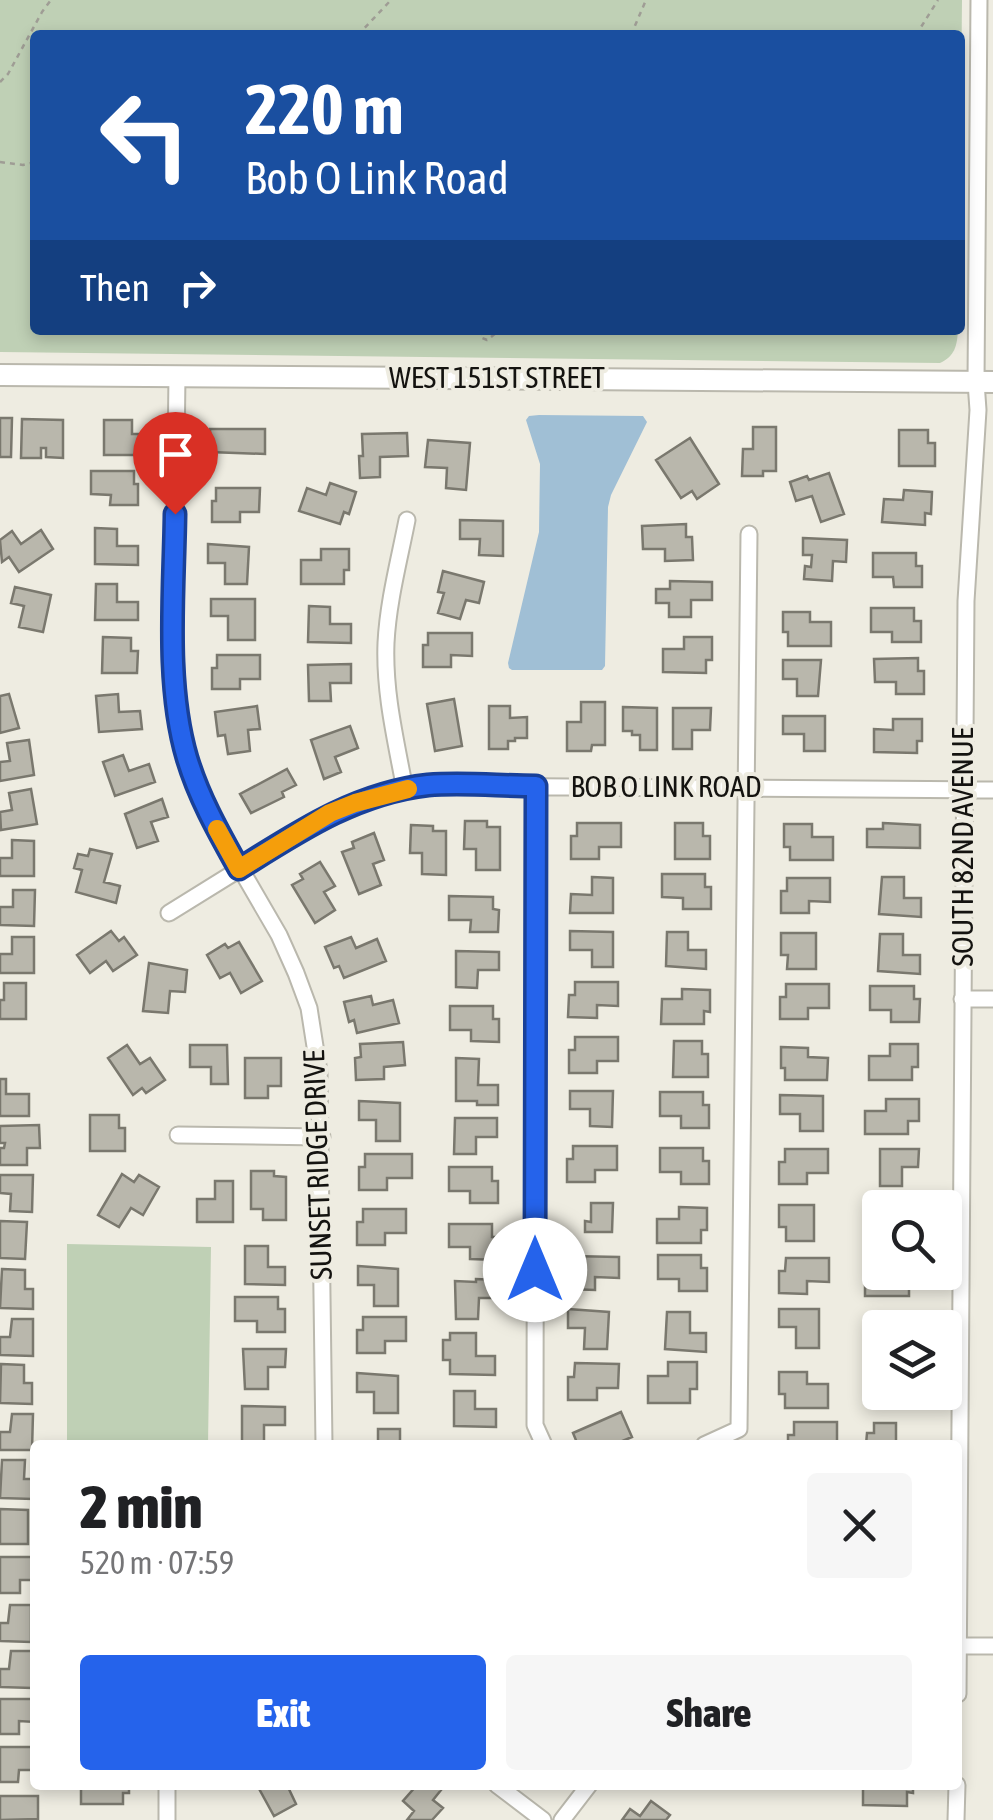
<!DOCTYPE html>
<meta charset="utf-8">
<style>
:root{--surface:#fff;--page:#f6f6f6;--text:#202124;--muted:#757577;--accent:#2563eb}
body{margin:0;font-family:"Asap Condensed",sans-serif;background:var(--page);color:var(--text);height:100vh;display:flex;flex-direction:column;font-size:38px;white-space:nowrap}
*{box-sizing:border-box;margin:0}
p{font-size:32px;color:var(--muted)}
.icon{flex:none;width:55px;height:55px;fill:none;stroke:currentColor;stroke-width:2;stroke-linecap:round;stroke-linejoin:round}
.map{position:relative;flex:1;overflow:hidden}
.panel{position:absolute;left:30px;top:1440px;width:932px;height:350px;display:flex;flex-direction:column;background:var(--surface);border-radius:10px;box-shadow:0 5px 15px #0003}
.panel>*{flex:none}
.banner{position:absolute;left:30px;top:30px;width:935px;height:305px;border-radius:10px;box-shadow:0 5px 15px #0003;background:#1a4fa0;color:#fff;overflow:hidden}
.buttons{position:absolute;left:862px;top:1190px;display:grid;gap:20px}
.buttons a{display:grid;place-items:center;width:100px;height:100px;border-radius:10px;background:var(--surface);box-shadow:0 5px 15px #0003;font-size:50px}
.pin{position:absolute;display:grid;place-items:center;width:85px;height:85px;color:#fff;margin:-102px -42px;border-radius:50% 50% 50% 0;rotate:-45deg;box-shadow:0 0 10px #0007}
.pin .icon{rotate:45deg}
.me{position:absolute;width:110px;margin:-55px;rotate:0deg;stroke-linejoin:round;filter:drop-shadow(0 0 8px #0008)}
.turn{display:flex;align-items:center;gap:35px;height:210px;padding:0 50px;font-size:45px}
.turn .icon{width:130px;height:130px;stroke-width:2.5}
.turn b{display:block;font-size:70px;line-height:85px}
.then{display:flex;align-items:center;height:95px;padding:0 50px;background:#0003;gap:20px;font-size:38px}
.round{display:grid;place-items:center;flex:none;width:105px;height:105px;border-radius:10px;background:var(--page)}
.headline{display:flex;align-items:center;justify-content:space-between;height:170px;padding:0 50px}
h1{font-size:60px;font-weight:800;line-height:75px}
.primary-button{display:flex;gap:20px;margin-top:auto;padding:20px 50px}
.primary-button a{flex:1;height:115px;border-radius:10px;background:var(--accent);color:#fff;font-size:40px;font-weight:800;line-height:115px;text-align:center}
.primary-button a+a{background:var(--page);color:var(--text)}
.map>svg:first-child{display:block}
.green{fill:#bfd0b5}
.water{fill:#a0bfd5}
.building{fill:#b9b7ac;stroke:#7a786e;stroke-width:2.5}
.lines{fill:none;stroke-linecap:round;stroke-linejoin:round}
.minor-casing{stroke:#bab8ad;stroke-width:19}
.tertiary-casing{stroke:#bab8ad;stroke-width:24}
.path{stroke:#9f9d95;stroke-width:2.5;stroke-dasharray:5 5;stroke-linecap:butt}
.minor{stroke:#fff;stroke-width:15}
.tertiary{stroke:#fff;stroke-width:20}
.route-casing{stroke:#184099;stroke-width:25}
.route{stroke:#2563eb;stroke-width:18}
.slow{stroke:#f59e0b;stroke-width:18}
.labels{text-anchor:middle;stroke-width:8;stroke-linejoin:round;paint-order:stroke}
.street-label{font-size:30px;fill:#141310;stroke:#eeece1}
</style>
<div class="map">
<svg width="993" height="1820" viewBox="0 0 993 1820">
<rect width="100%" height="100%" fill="#eeece1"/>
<path class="green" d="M0,0h962l-2,196v-161h-925v295h923c-1,16 -3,26 -18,33l-940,-11z
M67,1244l144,3 -3,198h-141z"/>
<path class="water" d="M539,415l104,1 4,6 -36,73 -3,12 -3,159 -3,4h-90l-3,-2 -1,-5 31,-131 1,-68 -14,-44 3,-4z"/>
<path class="building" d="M0,418h12l-1,39h-11z
M22,419l41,1v38l-17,-1v-9h-5v10h-20z
M104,420h28v14h7v21h-35z
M753,427h23v44h-13v5h-21l1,-27h10z
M210,429h55v25l-55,-2z
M899,430h29v13h7v23h-36z
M407,433l1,23 -28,1v20l-20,1 -1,-22h4l-1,-22z
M690,438l29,46 -22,15 -5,-8 -11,7 -25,-38z
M428,440l42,3 -4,47 -20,-2 1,-20 -22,-1z
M91,471h43v13h4v21h-28l1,-10 -20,-1z
M829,473l15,41 -23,8 -9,-26 -16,5 -6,-19 17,-6 2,4z
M330,483l26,9 -7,22 -5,-2 -4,12 -41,-13 8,-23 19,7z
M216,488h44l-1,24h-19v10h-28v-21h4z
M904,490l28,2 -1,22 -6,-1v12l-43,-3 2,-23 19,1z
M460,520l43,1v35l-24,-1 1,-16h-20z
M686,524v13h6l1,23 -28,1v-12h-22l-1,-23z
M95,528l22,1v17h21v19l-43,-1z
M41,530l12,19 -34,23 -10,-15 -7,5 -2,-22 12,-9 9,13z
M803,538l44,2 -1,22 -13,-1 -1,20 -28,-2 1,-13 6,1 1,-12h-9z
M208,544l41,3 -2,37h-22v-21h-17z
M321,549h28v21h-5v14h-43v-24h20z
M873,553h43v13h6v21h-28l-1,-10h-20z
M443,571l41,11 -5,21 -13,-3 -6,19 -22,-6 6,-20 -6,-1z
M670,581l42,1v18h-21v17h-22v-14h-13v-14h14z
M96,584h21v18h21v18h-43z
M15,587l36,8 -8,37 -24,-5 5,-21 -13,-3z
M211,599h44v41h-27v-24h-17z
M309,606l21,1v17h21v19l-43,-1z
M871,608h43v13h7v21h-29v-10h-21z
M783,612h27v10h21v24h-43v-14h-5z
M428,633h44v23l-21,-1v12h-28v-22h5z
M103,637l28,1v13h7l-1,22h-35z
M684,637h28v23h-6v13l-43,-1v-23h21z
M217,655h43v24h-20v10h-28v-21h5z
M918,658v13h6v23h-28v-12h-21l-1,-23z
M783,660h38l-3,36h-21v-17h-14z
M351,664v19h-21l1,18h-22l-1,-36z
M9,694l10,34 -19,5v-37z
M118,694l1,18 21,-1 2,18 -43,3 -3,-36z
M454,699l8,47 -27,5 -8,-47z
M581,702h24v43h-13l-1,6h-24v-29h14z
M257,706l3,23 -12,1 2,21 -22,3 -3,-19 -7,1 -3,-24z
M489,706h21v12l17,-1v21h-12v3h-7v8h-19z
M623,707l34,1v42h-17v-15h-8v-4h-9z
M673,708h38l-1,22h-18v19h-19z
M783,716h42v35h-21v-17h-21z
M893,719h29v22h-5v12l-43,-1v-23l19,1z
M350,726l8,22 -23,9 6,15 -17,7 -13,-39z
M29,740l5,35 -34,6v-19l10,-1 -3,-18z
M123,755l6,16 20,-7 6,18 -40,14 -12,-34z
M287,769l9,16 -14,7 2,5 -33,16 -11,-19z
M31,789l6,35 -36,6 -1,-18 12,-2 -3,-17z
M162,799l6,18 -17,5 7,19 -21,7 -12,-34z
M465,821h22v6h13v43h-24v-21h-12z
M577,823h44v24h-22v12h-28v-23h6z
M675,823h28v13h7v23h-35z
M883,823l37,2v23l-53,-1v-18h16z
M784,824h28v13h21v23h-43v-13h-6z
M411,825l22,1v5h13v44l-24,-1v-21h-12z
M374,833l10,27 -11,4 8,21 -22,9 -17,-42 12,-4 -2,-6z
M12,840l22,1v35h-34v-18h12z
M90,849l22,5 -8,28 16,4 -4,17 -40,-11 6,-22 -8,-2 4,-14 10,2z
M320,862l15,24 -11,6 11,18 -20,13 -23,-38 11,-6 -3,-5z
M662,874h43v13h6v22h-28v-11l-21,-1z
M592,877l21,1v35h-43l1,-19 21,1z
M882,877h22v21h17v19l-42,-3z
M787,878h43v24l-21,-1v12h-28v-22h6z
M13,890h22l-1,36 -34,-1v-18h13z
M449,896l44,1v12l6,1 -1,22h-28l1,-12h-22z
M111,931l8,10 5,-4 13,18 -24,16 -7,-10 -16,12 -13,-18z
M570,931l43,1v35h-21v-17h-22z
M667,932h21v18h18v19l-40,-3z
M781,933h35v36h-29l1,-14h-7z
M880,934h23v21h17v19l-42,-3z
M12,937h22v36h-34v-19h12z
M351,937l5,11 21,-9 9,22 -42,17 -5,-12 -5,2 -9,-21z
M239,942l23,39 -21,12 -11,-20 -10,5 -13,-23 18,-11 3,4z
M456,951l43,1v18h-21l-1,18 -21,-1z
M149,963l38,7 -2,22 -15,-1 -2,22 -25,-2z
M575,982h43v24l-21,-1v13l-29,-1 1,-22h6z
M4,983h22v36h-26v-19h4z
M786,984h43v24h-21v11h-28v-22h6z
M870,986h44v13h6l-1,23h-28v-12h-21z
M682,989l28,1v22l-6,-1v13h-43l1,-25h20z
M371,996l2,9 20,-5 6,23 -42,10 -3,-13 -5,2 -5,-20z
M450,1006h43v13h6v23l-28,-1v-11h-21z
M575,1037h43v24h-21v12h-28v-23h6z
M674,1041h28v13h6v23h-35z
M403,1042l2,23 -21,2v12l-28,1 -1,-22 6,-1 -1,-13z
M890,1044h28v23h-6v13h-43v-24h21z
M127,1045l13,19 10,-6 15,22 -19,13 -4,-5 -9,7 -25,-37z
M190,1045h37l1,39h-17v-17h-21z
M781,1047l27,1v9l20,1 -1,22h-42v-12h-4z
M245,1058h36v28h-13v12h-23z
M456,1058l23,1 -1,26h20v20h-21v-4h-21z
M0,1079h6v15h23v22h-29z
M570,1091h43l-1,36 -22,-1v-17h-20z
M660,1092h43v13h6v23h-28v-12h-21z
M780,1095l43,1v35h-23v-17h-20z
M886,1099h33v22h-11v13h-43v-23h21z
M359,1101l41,2v38h-24v-21h-17z
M90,1115h29v13h6v23h-35z
M455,1118h42v19h-21v17h-22z
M39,1125l1,23h-13v17h-27v-17h4l1,-5h-5v-17z
M573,1146h44v24h-22v12h-28v-23h6z
M660,1148h43v13h6v23h-28v-12h-21z
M785,1149h43v24h-21v11h-28v-22h6z
M880,1149h39l-1,18h-16v19h-22z
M365,1154h47v24h-25v12h-28v-23h6z
M449,1167h43v14h6v22h-28v-12h-21z
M251,1171h23v5l12,1v43h-23v-11h-12z
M122,1174l12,8 5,-7 20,12 -16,28 -12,-7 -12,19 -21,-12z
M0,1175h33l-1,37 -22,-1 1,-17 -11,-1z
M215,1181h18v41h-36v-23h18z
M591,1203h22l-1,29h-27v-11l6,1z
M779,1205h35v36h-28v-14h-7z
M867,1205h30v3h-17v34h-5v-16h-8z
M679,1207l28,1v22h-6v13h-44v-24h22z
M363,1209h43v24h-21v12h-28v-23h6z
M0,1221l27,1 -2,37 -25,-1z
M449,1224h43v13h6v23l-28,-1v-12h-21z
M245,1246h23v21h17v18l-40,-1z
M658,1255h43v13h6v23h-28v-12h-21z
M569,1256l50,1v21l-24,-1v13l-27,-1z
M786,1258h43v24l-22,-1v13l-28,-1v-22h6z
M358,1266l40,3v37h-24v-21h-16z
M2,1269l23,1v19h8v20l-33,-1z
M865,1272h50v11h-6v13h-44z
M476,1279l20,1v18h-17l-1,21h-22l-1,-38 21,1z
M235,1297h43v12h7v23h-28v-11h-22z
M568,1309l41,3 -2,37h-23l1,-21h-17z
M779,1309h40v39h-23v-21h-17z
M667,1312h23v21h16v19l-41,-3z
M869,1314h43v13l6,1h-38v9h-11z
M363,1317h43v24h-21v12h-28v-23h6z
M12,1319h21v37l-33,-1v-18h10z
M450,1333h26v23h19v19l-45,-1v-14h-7v-20h7z
M243,1349h43l-1,18h-17v22h-23z
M668,1362h29v27h-7v14h-42v-27h20z
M575,1363l44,1 -1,24h-21v12h-29v-23h6z
M1,1364l23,1v18h8v21l-32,-1z
M779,1372h28v12h21v24h-43v-14h-6z
M357,1373l41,3v37h-24v-21h-17z
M454,1391h21v18h21v18l-42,-1z
M889,1392h30v10h-30z
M242,1406l43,1v18h-21v18h-22z
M621,1412l11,25 -19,8h-35l-5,-12z
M12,1414h21l-1,36h-32v-18h10z
M794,1422h43v23h-49v-10h6z
M874,1423h22v19h21v3h-51l1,-12h7z
M378,1429h22v16h-43v-3h21z
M2,1460h23l-1,19h9v20l-33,-1z
M0,1509l28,1v34h-28z
M0,1557h35v23h-15v13h-20z
M10,1605h21v37l-31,-1v-18h8z
M11,1651h21v37l-32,-1v-18h9z
M0,1699h35v23l-16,-1v13h-19z
M0,1747h35v23h-16l-1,12h-18z
M81,1785h48v8h-6v11h-42z
M257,1785h30l9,19 -22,12z
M417,1785h17l7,5 -8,10 10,8 -11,12h-25l7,-9 -11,-10z
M863,1785h50v8l-6,-1v14l-44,-1z
M0,1796h38v23l-38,1z
M651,1801l19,14 -4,5h-44l8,-11 10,7z"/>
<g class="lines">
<defs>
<path id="minor" d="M177,375l-3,243 1,69 6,44 6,27 20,53 72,124 17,38 13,35 10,64 5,373
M536,786l-1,639 9,20
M405,790c-9,-49 -21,-97 -19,-147 2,-41 13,-82 21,-123
M169,913l161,-100 25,-10 72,-17 566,4
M962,999h31
M178,1135l144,2
M704,1445l35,-16 10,-895
M958,1646h35
M958,1694l8,-1093 12,-191 -2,-28 3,-382
M497,1785l46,35
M167,1820v-35
M562,1820l27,-35
M956,1820l1,-35"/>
<path id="tertiary" d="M0,375l993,7"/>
</defs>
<use href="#minor" class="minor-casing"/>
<use href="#tertiary" class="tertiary-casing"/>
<path class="path" d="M358,35l33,-35
M631,35l15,-35
M916,35l22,-35
M0,82l8,-8 34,-62 9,-12
M0,162l23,3 12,-3
M482,330l-2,7 7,3 13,-10"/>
<use href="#minor" class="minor"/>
<use href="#tertiary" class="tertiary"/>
</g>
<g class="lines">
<defs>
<path id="route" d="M175,514c-1,77 -10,170 12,244 12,40 32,75 52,111 59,-37 117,-76 189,-84 35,-3 72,1 108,1l-1,484"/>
</defs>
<use href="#route" class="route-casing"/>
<use href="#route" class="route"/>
<path class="slow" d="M217,829l22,40 91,-56 25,-10 53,-14"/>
</g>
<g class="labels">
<g class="street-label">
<text x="497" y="388">WEST 151ST STREET</text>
<text x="666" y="797">BOB O LINK ROAD</text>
<text transform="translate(963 847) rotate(-90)" y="10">SOUTH 82ND AVENUE</text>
<text transform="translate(318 1165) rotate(-92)" y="10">SUNSET RIDGE DRIVE</text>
</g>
</g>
</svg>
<div class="buttons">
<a><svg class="icon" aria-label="search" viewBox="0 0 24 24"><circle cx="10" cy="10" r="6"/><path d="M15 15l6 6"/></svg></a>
<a><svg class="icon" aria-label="layers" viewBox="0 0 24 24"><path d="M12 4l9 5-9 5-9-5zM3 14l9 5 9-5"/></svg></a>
</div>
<div class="pin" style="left:175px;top:514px;background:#d93025"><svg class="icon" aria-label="arrive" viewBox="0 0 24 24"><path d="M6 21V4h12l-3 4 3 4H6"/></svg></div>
<svg class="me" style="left:535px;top:1270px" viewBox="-20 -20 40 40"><circle r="19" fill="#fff"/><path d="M0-13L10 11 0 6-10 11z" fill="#2563eb"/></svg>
<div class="banner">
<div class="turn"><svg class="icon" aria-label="left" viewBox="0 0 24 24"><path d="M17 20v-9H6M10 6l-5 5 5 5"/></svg><div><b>220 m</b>Bob O Link Road</div></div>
<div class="then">Then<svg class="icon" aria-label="right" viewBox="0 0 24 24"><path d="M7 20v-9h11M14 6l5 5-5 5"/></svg></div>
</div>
<section class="panel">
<div class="headline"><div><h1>2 min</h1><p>520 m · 07:59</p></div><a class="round"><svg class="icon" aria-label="close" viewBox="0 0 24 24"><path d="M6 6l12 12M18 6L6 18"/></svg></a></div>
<div class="primary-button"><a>Exit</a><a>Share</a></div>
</section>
</div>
